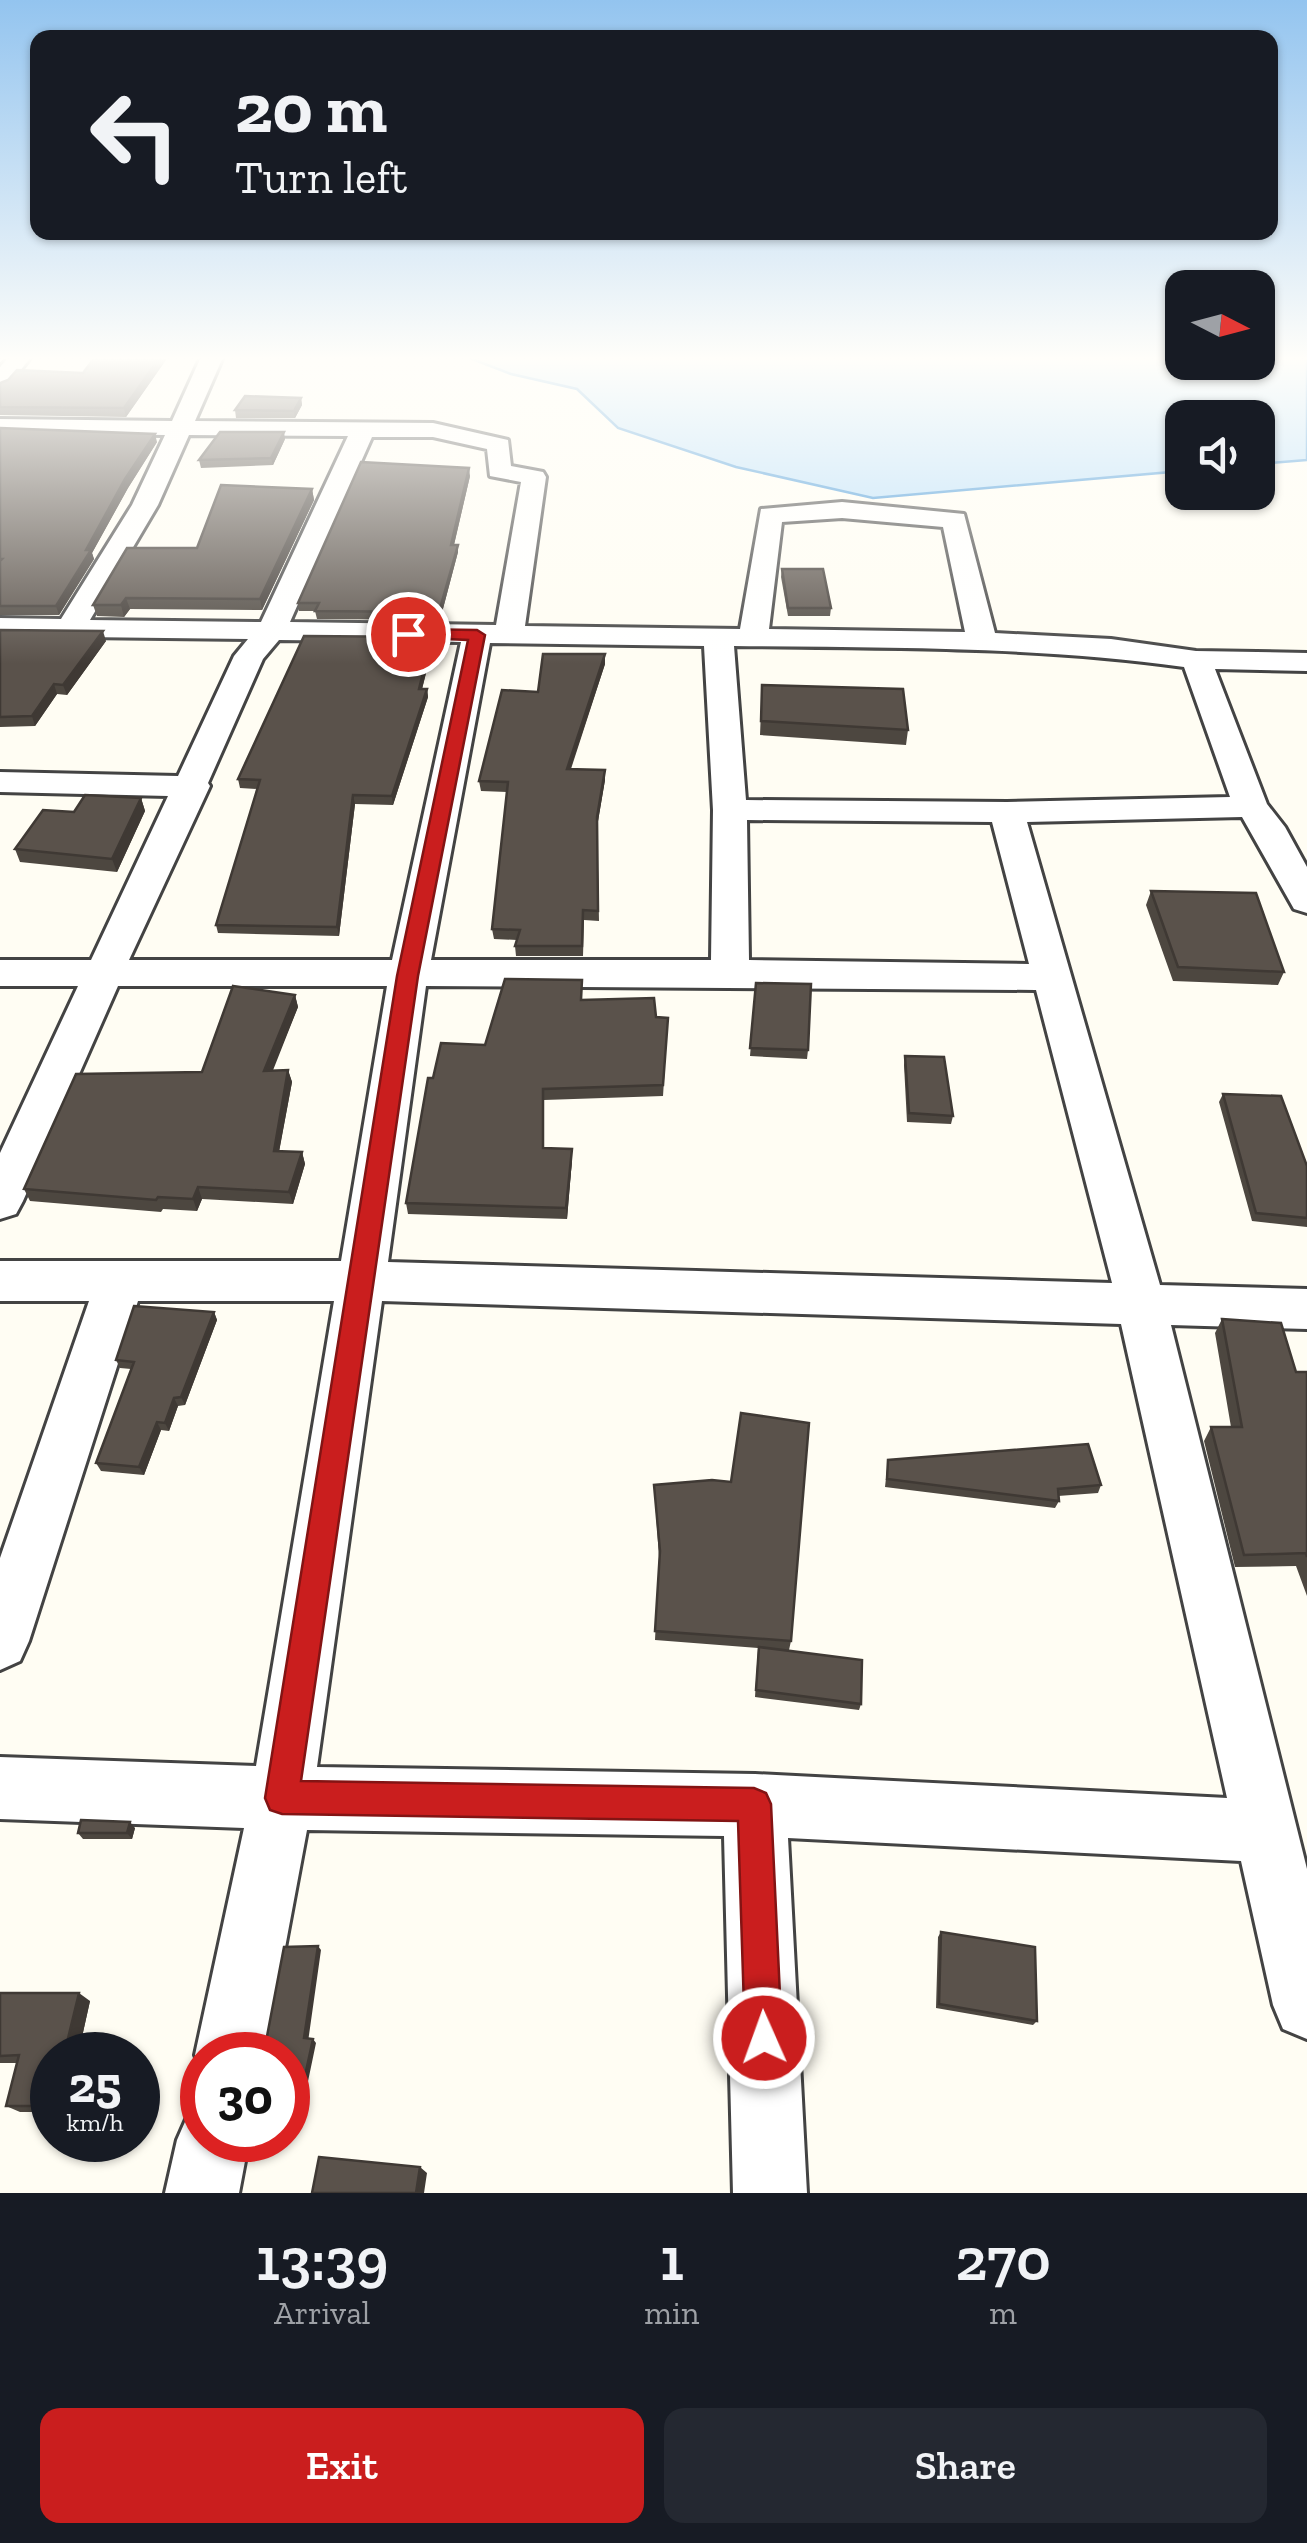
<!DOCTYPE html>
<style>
:root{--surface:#171b24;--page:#242831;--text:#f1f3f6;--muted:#9ea1a6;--accent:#ca1e1e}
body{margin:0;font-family:"Zilla Slab",serif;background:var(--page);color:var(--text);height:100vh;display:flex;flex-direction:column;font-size:38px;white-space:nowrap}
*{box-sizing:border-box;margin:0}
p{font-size:32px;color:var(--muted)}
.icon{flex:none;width:55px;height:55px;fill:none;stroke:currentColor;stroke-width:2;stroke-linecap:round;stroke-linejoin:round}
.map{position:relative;height:2193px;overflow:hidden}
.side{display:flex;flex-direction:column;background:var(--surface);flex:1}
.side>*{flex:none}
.hud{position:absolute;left:30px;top:30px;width:1248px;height:210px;border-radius:20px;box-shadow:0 2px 8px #0004;background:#171b24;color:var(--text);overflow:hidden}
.needle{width:65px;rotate:96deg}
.tools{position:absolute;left:1165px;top:270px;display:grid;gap:20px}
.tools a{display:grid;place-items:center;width:110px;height:110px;border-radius:20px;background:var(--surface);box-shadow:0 2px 8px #0004;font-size:50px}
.speed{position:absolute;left:30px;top:2032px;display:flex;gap:20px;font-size:50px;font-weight:700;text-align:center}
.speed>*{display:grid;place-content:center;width:130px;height:130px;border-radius:50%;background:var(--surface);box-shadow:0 2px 8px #0004;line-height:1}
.speed small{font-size:25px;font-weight:400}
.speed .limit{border:15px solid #d22;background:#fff;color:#111}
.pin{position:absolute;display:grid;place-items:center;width:85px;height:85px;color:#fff;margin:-42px;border:5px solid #fff;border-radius:50%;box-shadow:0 2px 10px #0007}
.me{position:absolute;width:110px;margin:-55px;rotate:358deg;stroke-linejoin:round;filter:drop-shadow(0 0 8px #0008)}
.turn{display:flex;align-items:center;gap:35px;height:210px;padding:0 40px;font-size:45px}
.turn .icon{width:130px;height:130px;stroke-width:2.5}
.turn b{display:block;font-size:70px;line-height:85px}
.eta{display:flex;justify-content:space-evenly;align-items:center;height:170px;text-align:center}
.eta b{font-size:60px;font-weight:600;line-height:70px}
.button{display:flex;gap:20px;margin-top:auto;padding:20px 40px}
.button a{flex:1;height:115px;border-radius:20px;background:var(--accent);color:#fff;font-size:40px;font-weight:600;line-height:115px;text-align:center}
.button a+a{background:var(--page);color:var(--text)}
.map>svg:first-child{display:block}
.water{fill:#b4ddfa;stroke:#368fd6;stroke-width:2.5}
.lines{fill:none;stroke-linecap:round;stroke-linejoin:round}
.street-casing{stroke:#434343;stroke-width:6}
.street{fill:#fff;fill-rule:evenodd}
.wall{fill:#4d4740}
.shaded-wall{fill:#3f3934}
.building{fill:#5a524b;stroke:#3f3934;stroke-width:2.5}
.route{fill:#ca1e1e;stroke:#831414;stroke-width:2.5}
</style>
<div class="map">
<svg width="1307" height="2193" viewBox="0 0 1307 2193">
<rect width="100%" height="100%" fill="#fffdf3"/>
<path class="water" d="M467,357h715v5h76v-5h49v103l-49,4v-46h-76v53l-309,27 -137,-31 -118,-39 -41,-39 -66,-15z"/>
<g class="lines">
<defs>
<path id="street" d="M9,357h22l-23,29 -8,2v-21z
M201,357h22l-28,64 238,2 75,17 3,26 32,6 3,5 -21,149 215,3 21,-120 81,-7 122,12 31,119 116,6 85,12 111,2v18l-92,-2 52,135 18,23 22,40v46l-13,-4 -52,-92 -215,5 133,463 147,4v40l-136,-4 136,544v170l-24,-10 -10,-24 -32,-144 -453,-23 19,355h-74l-9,-357 -417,-6 -42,225h-63v18l-7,-18 49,-227 -244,-9v-62l256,9 78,-465h-196l-109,340 -9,20 -20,9v-112l89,-257h-89v-40h341l46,-275h-269l-95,215 -7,13 -16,5v-66l78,-167h-78v-26h91l77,-164 -168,-4v-20l178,4 56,-120 14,-17 -248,-3v-18l61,1 71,-114 33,-70 -165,-2v-14l172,2zM189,435l159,1 -87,186 -171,-2 68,-115zM372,437h61l54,12 3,27 31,6 -25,143 -206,-3zM842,518l101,9 22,105 -196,-3 13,-107zM279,640l182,2 -69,318h-263l81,-174 -2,-3 55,-124zM490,643l214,3 9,164 -2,150h-280zM734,646c150,2 301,0 450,21l46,130 -223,5 -261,-2zM747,820l245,2 37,142 -280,-4zM426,986l610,4 76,293 -724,-21zM382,1301l739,23 106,474 -472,-24 -438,-7z
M202,2108v32h47l-10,53h-74l12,-53 11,-25z"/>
</defs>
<use href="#street" class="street-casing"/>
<use href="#street" class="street"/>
</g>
<path class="wall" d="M168,357l-42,60 -126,-2v-32l83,-10z
M301,398l1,7 -7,13h-59l-1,-8z
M0,428l157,14 -29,46 -36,65 2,6 -35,56h-59z
M285,439l-12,26 -72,3 -2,-8z
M470,476l-16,69h4v7l-18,68 -123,-1 -2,-8h-16l-1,-8z
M312,489l2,11 -52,110 -132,-1 -6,8 -27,-1 -4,-11 104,-57z
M782,569l49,39 -1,8h-42l-7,-39z
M0,630l106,11 -39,54 -10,-1 -22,32 -35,1z
M433,645l-11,44h5l1,8 -35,108 -38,-1 -16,132 -121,-3 -2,-8 41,-136 -17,-1 -2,-9z
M605,654v10l-34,105 34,1v10l-8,47 2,94 -15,-1 -1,36h-67l-1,-10 2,-6 -23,-1 -2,-10 15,-137 -26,-1 -2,-10 59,-89z
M762,685l146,45 -2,15 -146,-10z
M141,798l4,13 -28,61 -97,-10 -5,-13 59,-37z
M1151,891l133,81 -6,13 -105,-4 -27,-76z
M756,983l52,67 -1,9 -57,-3z
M295,995l3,12 -26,63h16l4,12 -13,69 23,1 3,12 -12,40 -91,-5 -5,12 -34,-2 -2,3 -131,-11 -6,-12 178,-117z
M656,1017l12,1 -5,78 -119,4v48l28,1v11l-5,59 -159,-5 -2,-11 27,-125 52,-33z
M905,1056l48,60 -2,8 -44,-2 -3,-57z
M1223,1094l84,72v61l-55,-6 -33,-119z
M214,1312l3,8 -32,85 -7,1 -9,25 -8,-1 -17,45 -43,-4 -5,-8 35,-94 -11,-1 -4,-8z
M1222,1319l74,53h11v224l-11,-30 -61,1 -31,-126 7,-14h20l-16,-94z
M888,1460l213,25 -3,8 -40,3 1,5 -4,7 -170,-21z
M654,1485l137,156 -2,9 72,54 -2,6 -104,-13 3,-49 -103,-8 4,-83z
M135,1828l-3,11h-49l-5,-6z
M941,1932l96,89 -4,4 -97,-17 2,-71z
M0,1993l90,8 -12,54h-26v57h-32l-14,-6 11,-43h-17z"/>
<path class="shaded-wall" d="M160,357h8l-42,60 -2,-9z
M301,398l1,7 -7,13 -1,-7z
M284,432l1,7 -12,26 -2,-7z
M155,434l2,8 -29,46 -36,65 2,6 -35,56 -3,-9 69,-127z
M469,468l1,8 -18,77 -1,-8z
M312,489l2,11 -52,110 -2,-11z
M458,545v7l-18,68 -1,-8z
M126,598l4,11 -6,8 -3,-12z
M103,631l3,10 -39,54 -4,-10z
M432,637l1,8 -13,52 -1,-8z
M605,654v10l-38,115v-10z
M54,684l3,10 -22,32 -3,-10z
M427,689l1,8 -35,108 -1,-9z
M605,770v10l-8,47 2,94 -2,-104z
M353,795l2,9 -16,132 -2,-9z
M141,798l4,13 -28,61 -5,-13z
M295,995l3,12 -30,76 -4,-12z
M288,1070l4,12 -15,81 -3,-12z
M572,1149v11l-5,59 -1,-11z
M302,1152l3,12 -12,40 -4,-12z
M198,1187l4,12 -5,12 -4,-12z
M214,1312l3,8 -32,85 -4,-8z
M174,1398l4,8 -9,25 -4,-8z
M157,1422l4,8 -17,45 -5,-8z
M130,1822l5,6 -3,11 -5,-6z
M318,1946l3,4 -13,92 -4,-4z
M79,1993l11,8 -12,54h-14z
M313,2039l3,4 -19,91 -4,-3z
M420,2167l7,6 -3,20h-8z"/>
<path class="building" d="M95,357h65l-36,51 -124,-1v-24l8,-3 9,-10 66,3z
M245,396l56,2 -7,13 -59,-1z
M0,428l155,6 -30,45 -39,71h5l-35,56h-56v-45l2,-2h-2z
M220,432h64l-13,26 -72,2z
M361,462l108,6 -18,77h7l-19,67 -124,-1 4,-8h-21z
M221,485l91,4 -52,110 -134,-1 -5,7h-28l34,-57h70z
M782,569h41l8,39h-43z
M0,630l103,1 -40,54 -9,-1 -22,32 -32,1z
M304,636l128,1 -13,52h8l-35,107 -39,-1 -16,132 -121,-2 44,-145 -22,-1z
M543,654h62l-38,115 38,1 -8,47 1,94 -15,-1 -1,36h-67l5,-16 -28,-1 16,-147 -29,-1 23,-91 36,2z
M762,685l141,4 5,41 -147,-9z
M85,795l56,3 -29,61 -97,-10 28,-39 31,2z
M1151,891l105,2 28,79 -106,-5z
M505,979l77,1 -1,20 73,-2 2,19 12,1 -5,67 -120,4v59l29,1 -6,59 -160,-5 22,-125h5l8,-35 44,2z
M756,983l55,1 -3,66 -58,-2z
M233,986l62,9 -31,76 24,-1 -14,81 28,1 -13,40 -91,-5 -5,12 -35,-2 -2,3 -132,-11 52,-115 126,-2z
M905,1056l39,1 9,59 -44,-3z
M1223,1094l58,2 26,70v52l-51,-5z
M134,1306l80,6 -33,85 -7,1 -9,25 -8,-1 -18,45 -43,-4 38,-101 -18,-2z
M1222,1319l59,4 15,49h11v185l-1,-4 -62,2 -33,-128h31z
M741,1413l68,10 -18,218 -136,-10 5,-80 -6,-66 58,-5 19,2z
M1088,1444l13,41 -43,4 1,12 -172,-22 1,-19z
M759,1647l103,13 -1,44 -105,-14z
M81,1820l49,2 -3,11h-49z
M941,1932l94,15 2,74 -98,-17z
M318,1946l-14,92 9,1 -20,92h-5v-76h-34l10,-3 20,-105z
M0,1993h79l-15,62h-12v51h-46l13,-51 -19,1z
M319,2157l101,10 -4,26h-104z"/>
<linearGradient id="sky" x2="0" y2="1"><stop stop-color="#93c4ef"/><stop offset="0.54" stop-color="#fffefa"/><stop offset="1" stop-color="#fffefa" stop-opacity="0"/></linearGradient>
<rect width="1307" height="664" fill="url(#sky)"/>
<path class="route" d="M408,629l69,1 8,5 -67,341 -117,805 453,7 12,5 5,11 11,234 -5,13 -13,5 -13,-5 -6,-13 -7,-217 -456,-7 -12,-4 -5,-12 132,-822 71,-336 -66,-3 -2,-3z"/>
</svg>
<div class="tools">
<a><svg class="needle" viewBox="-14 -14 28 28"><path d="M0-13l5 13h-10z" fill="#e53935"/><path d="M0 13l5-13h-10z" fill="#9ea1a6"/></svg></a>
<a><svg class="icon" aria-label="sound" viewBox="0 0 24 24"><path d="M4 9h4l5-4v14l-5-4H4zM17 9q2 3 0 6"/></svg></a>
</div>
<div class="speed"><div>25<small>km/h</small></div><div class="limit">30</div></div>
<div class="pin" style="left:408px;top:634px;background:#d93025"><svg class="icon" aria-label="arrive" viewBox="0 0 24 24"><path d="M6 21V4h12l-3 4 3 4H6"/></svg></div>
<svg class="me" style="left:764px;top:2038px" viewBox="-20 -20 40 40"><circle r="17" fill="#ca1e1e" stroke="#fff" stroke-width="3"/><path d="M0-11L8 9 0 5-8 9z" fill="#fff"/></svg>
<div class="hud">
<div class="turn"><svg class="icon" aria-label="left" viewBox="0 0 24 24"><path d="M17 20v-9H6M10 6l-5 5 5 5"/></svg><div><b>20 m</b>Turn left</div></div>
</div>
</div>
<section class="side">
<div class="eta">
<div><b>13:39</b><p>Arrival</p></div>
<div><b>1</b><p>min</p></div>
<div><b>270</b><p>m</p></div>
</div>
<div class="button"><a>Exit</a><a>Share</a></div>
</section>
